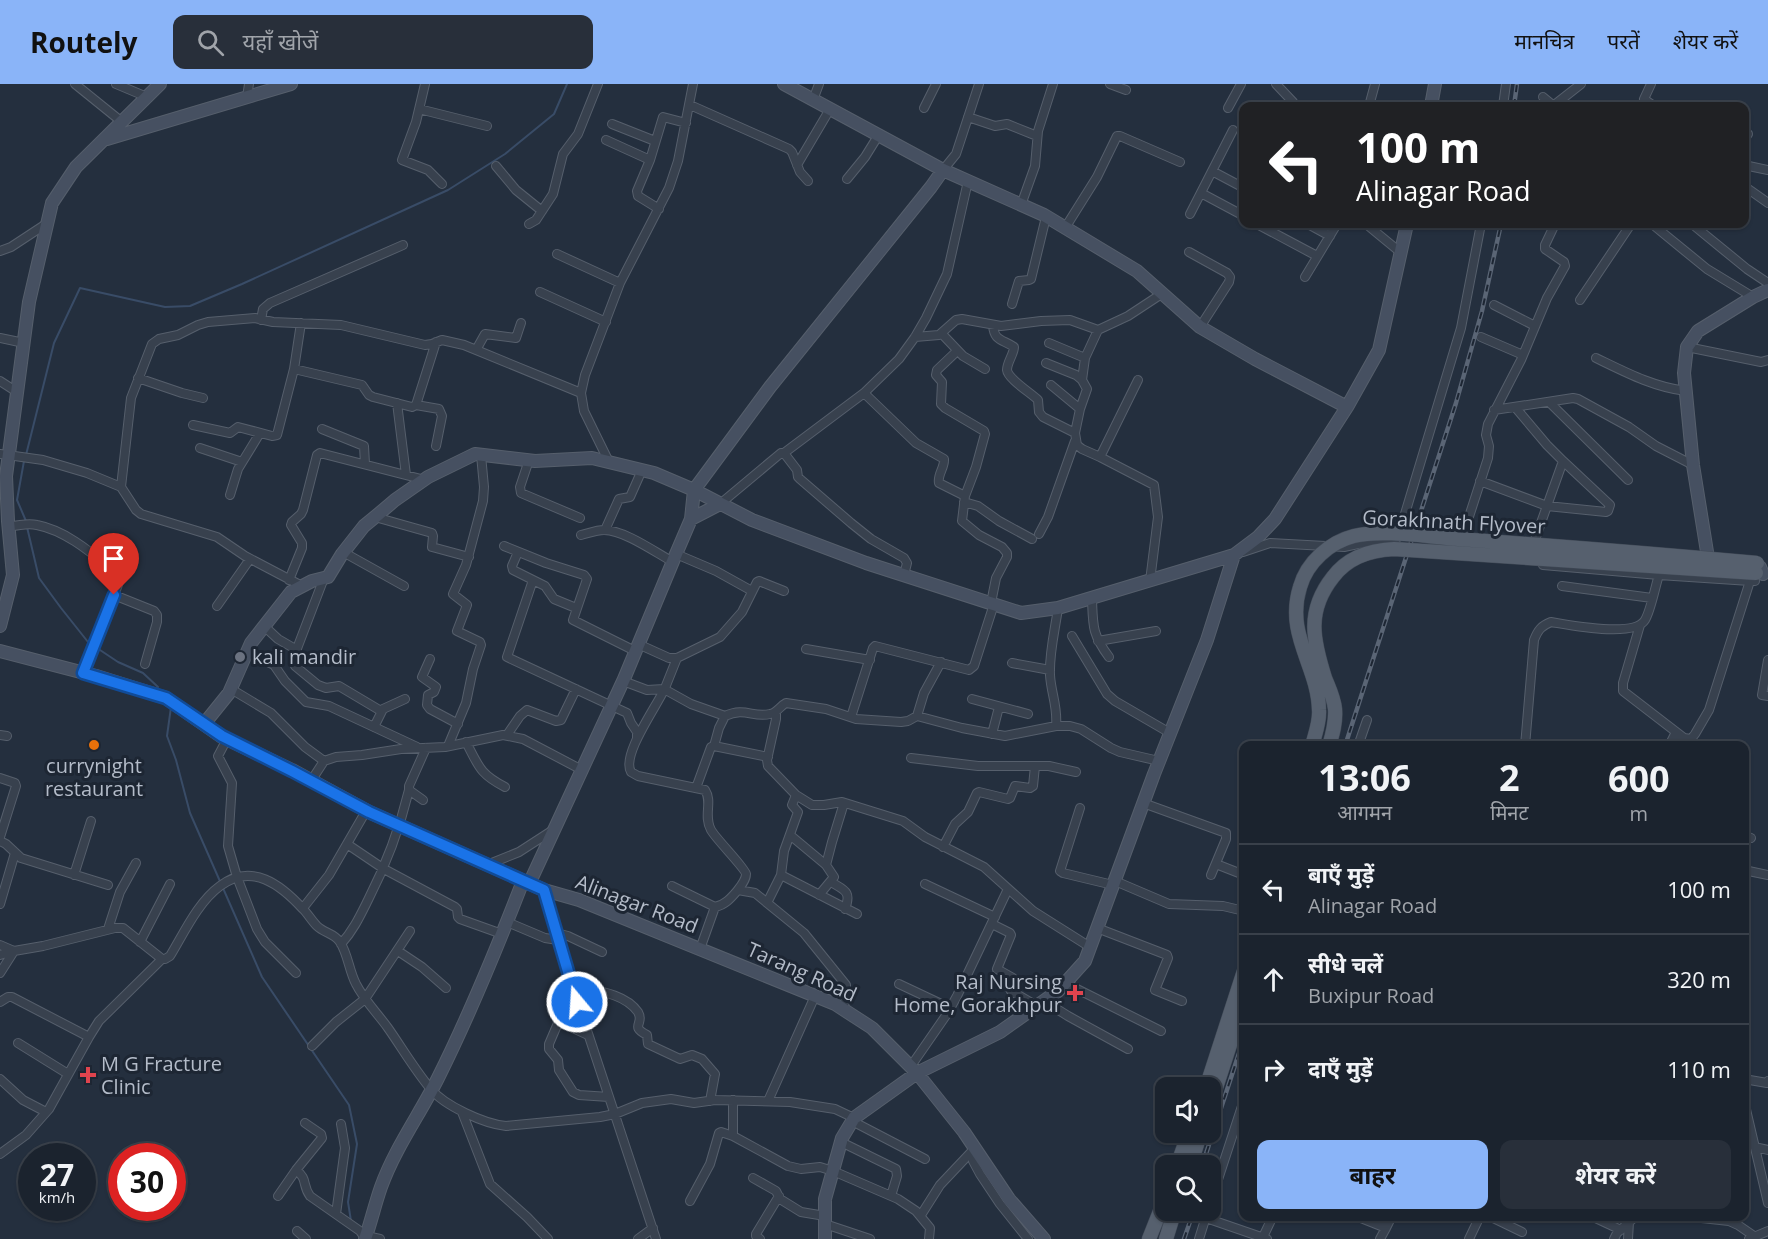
<!DOCTYPE html>
<html lang="hi">
<meta charset="utf-8">
<style>
:root{--surface:#1b232e;--page:#282f3a;--text:#f1f3f6;--muted:#a0a4aa;--line:#39404a;--accent:#8ab4f8}
body{margin:0;font-family:"Open Sans","Noto Sans Devanagari",sans-serif;background:var(--page);color:var(--text);height:100vh;display:flex;flex-direction:column;font-size:22px;white-space:nowrap}
*{box-sizing:border-box;margin:0}
p{font-size:20px;color:var(--muted)}
.icon{flex:none;width:33px;height:33px;fill:none;stroke:currentColor;stroke-width:2;stroke-linecap:round;stroke-linejoin:round}
.map{position:relative;flex:1;overflow:hidden}
.drawer{position:absolute;left:1239px;top:657px;width:510px;height:480px;display:flex;flex-direction:column;background:var(--surface);border-radius:12px;box-shadow:0 2px 4px #0004,0 0 0 2px var(--line)}
.drawer>*{flex:none}
.top-card{position:absolute;left:1239px;top:18px;width:510px;height:126px;border-radius:12px;box-shadow:0 2px 4px #0004,0 0 0 2px var(--line);background:#202124;color:#fff;overflow:hidden}
.fabs{position:absolute;left:1155px;top:993px;display:grid;gap:12px}
.fabs a{display:grid;place-items:center;width:66px;height:66px;border-radius:12px;background:var(--surface);box-shadow:0 2px 4px #0004,0 0 0 2px var(--line);font-size:30px}
.speed{position:absolute;left:18px;top:1059px;display:flex;gap:12px;font-size:30px;font-weight:700;text-align:center}
.speed>*{display:grid;place-content:center;width:78px;height:78px;border-radius:50%;background:var(--surface);box-shadow:0 2px 4px #0004,0 0 0 2px var(--line);line-height:1}
.speed small{font-size:15px;font-weight:400}
.speed .limit{border:9px solid #d22;background:#fff;color:#111}
.pin{position:absolute;display:grid;place-items:center;width:51px;height:51px;color:#fff;margin:-62px -26px;border-radius:50% 50% 50% 0;rotate:-45deg;box-shadow:0 0 6px #0007}
.pin .icon{rotate:45deg}
.me{position:absolute;width:66px;margin:-33px;rotate:342deg;stroke-linejoin:round;filter:drop-shadow(0 0 4px #0008)}
.turn{display:flex;align-items:center;gap:21px;height:126px;padding:0 18px;font-size:27px}
.turn .icon{width:78px;height:78px;stroke-width:2.5}
.turn b{display:block;font-size:42px;line-height:51px}
.eta{display:flex;justify-content:space-evenly;align-items:center;height:102px;text-align:center}
.eta b{font-size:36px;font-weight:700;line-height:42px}
.primary-button{display:flex;gap:12px;margin-top:auto;padding:12px 18px}
.primary-button a{flex:1;height:69px;border-radius:12px;background:var(--accent);color:#111;font-size:24px;font-weight:700;line-height:69px;text-align:center}
.primary-button a+a{background:var(--page);color:var(--text)}
ul{padding:0;list-style:none}
li{display:flex;align-items:center;gap:18px;height:90px;padding:0 18px;border-top:2px solid var(--line)}
li div{flex:1}
li b{display:block;font-size:22px}
li em{font-style:normal}
header{display:flex;align-items:center;gap:36px;box-sizing:border-box;height:84px;padding:0 30px;background:var(--accent);color:#111}
header strong{font-size:28px}
nav{display:flex;gap:33px;margin-inline-start:auto;font-size:21px}
.search{width:420px;height:54px;background:var(--page);display:flex;align-items:center;gap:15px;box-sizing:border-box;padding:0 21px;border-radius:12px;color:var(--muted);font-size:22px}
.map>svg:first-child{display:block}
.lines{fill:none;stroke-linecap:round;stroke-linejoin:round}
.stream{stroke:#394c67;stroke-width:2}
.street-casing{stroke:#565f6c;stroke-width:10}
.secondary-casing{stroke:#565f6c;stroke-width:14}
.primary-casing{stroke:#414a57;stroke-width:15}
.street{stroke:#38414e;stroke-width:8}
.secondary{stroke:#465061;stroke-width:12}
.primary{stroke:#56606e;stroke-width:14}
.rail-casing{stroke:#5a6575;stroke-width:4.5}
.rail{stroke:#1d2633;stroke-width:2;stroke-dasharray:7;stroke-linecap:butt}
.primary-bridge-casing{stroke:#414a57;stroke-width:15;stroke-linecap:butt}
.primary-bridge{stroke:#56606e;stroke-width:14}
.route-casing{stroke:#114b97;stroke-width:15}
.route{stroke:#1a73e8;stroke-width:10}
.worship-dot{fill:#6b7280;stroke:#1d2633;stroke-width:2}
.food-dot{fill:#e8710a;stroke:#1d2633;stroke-width:2}
.health-dot{fill:#e0444e;stroke:#1d2633;stroke-width:2}
.labels{text-anchor:middle;stroke-width:6;stroke-linejoin:round;paint-order:stroke}
.street-label{font-size:20px;fill:#b4bcc9;stroke:#1d2633}
.poi-label{font-size:20px;fill:#b4bcc9;stroke:#1d2633;text-anchor:start}
</style>
<header>
<strong>Routely</strong>
<div class="search"><svg class="icon" aria-label="search" viewBox="0 0 24 24"><circle cx="10" cy="10" r="6"/><path d="M15 15l6 6"/></svg>यहाँ खोजें</div>
<nav><a>मानचित्र</a><a>परतें</a><a>शेयर करें</a></nav>
</header>
<div class="map">
<svg width="1768" height="1155" viewBox="0 0 1768 1155">
<rect width="100%" height="100%" fill="#242f3e"/>
<g class="lines">
<path class="stream" d="M26,371l28,-112 26,-55 85,19 25,-1 52,-22 206,-94 57,-36 49,-40 13,-30
M24,377l-7,39 9,21
M27,443l12,51 22,30 27,34 30,20 25,11 15,14
M171,623l-4,29 9,24 14,53 72,164 87,128 8,39 -9,58 3,19"/>
<defs>
<path id="street" d="M75,0l47,38
M116,0l31,13
M425,0l-9,38 -14,38 26,10 14,14
M1110,0l16,6
M1276,0l17,18 1,4
M1651,0l-7,15 10,7
M247,13l2,-13
M1543,13l11,9
M813,16l6,-16
M690,21l99,44 3,3 8,20 8,9
M1369,22l6,-22
M1503,22l3,-22
M1553,22l28,-22
M924,24l12,-24
M1228,24l13,-24
M419,25l68,17
M968,33l27,9 12,-2 30,12
M612,40l43,17
M606,56l44,20
M1744,56l4,-6
M797,81l33,-56
M1744,81l24,5
M496,82l20,24 26,21
M943,86l13,-16 23,-70
M1212,87l32,17
M847,95l18,-22 13,-21
M1744,102l24,17
M1201,109l43,23
M1021,121l14,-39 3,-35 15,-47
M659,125l-21,-13 -1,-5 13,-31 13,-43 23,6
M1190,130l43,-84
M529,140l7,-4 17,-26 10,-40 15,-20 20,-50
M1257,140l60,32
M1308,140l22,12
M1366,140l34,28
M1652,140l55,45 46,28
M1692,140l55,45 21,14
M1065,144l32,-51 20,-41h3l60,26
M0,167l11,-4 35,-23
M1189,168l38,21 3,4 -1,5 -29,45
M557,170l63,29
M1305,193l32,-53
M540,208l66,30
M1580,216l51,-76
M1012,220l7,-23 10,-1 2,-1 15,-62
M1494,221l41,21
M261,236l2,-11 7,-6 133,-58
M993,241c1,16 9,14 21,22 0,7 -7,15 -7,23 1,9 24,23 31,30l1,12 4,5 32,16
M942,250l21,22 22,13
M915,253l24,-2 17,-15 6,-1 39,7 40,-5 29,-1 28,10 30,-14 35,-23
M1481,253l42,18
M0,254l24,5
M1049,259l36,15
M1687,263l74,15 7,-2
M476,266l9,-16 31,4 5,-15
M957,267l-20,19 -1,5 6,7 -1,22 4,4 39,23 1,3 -9,33 -11,29 -3,25 17,14 23,12 5,6v4l-11,21 -5,25
M1596,274c29,14 57,29 90,33
M1046,279l30,12 6,5 3,-22 13,-28
M294,285l68,16 7,10 4,2 39,10 4,-2 20,-63
M138,294l44,15 21,5
M1138,296l-38,77 54,28 4,32 -8,64
M0,297l17,11
M1051,301l29,24 -5,24 2,12 5,4 18,8
M864,309l52,50 28,16c1,8 -7,16 -5,24l26,13
M1549,318l79,78
M397,319l9,72
M416,321l23,4 3,7 -6,30
M1515,323l32,38 16,16 -31,87
M1080,325l7,-20 -5,-9
M1494,326l79,-12 5,1 51,28 27,19 37,19
M193,341l37,8 8,-6 34,9 5,-1 17,-66 7,-46
M322,345l42,17 1,18
M200,364l42,14
M784,369l13,17 1,7 2,2 51,44 20,16 33,19 3,5 -3,12
M0,370l43,6 44,13 34,14
M529,376l-9,27 1,6 59,25
M609,378l-25,-51 -3,-18 4,-18 35,-92 49,-95 9,-27 15,-77
M1480,397l67,25 59,6 2,-1 2,-6 -47,-44
M230,411l8,-26 22,-36
M964,418l14,4 21,15 33,18
M720,420l61,-51h3l80,-60 35,-34 16,-22 11,-19 21,-44 21,-93
M375,433l57,16 1,3 -1,11 37,10
M9,443c9,-2 19,-4 28,-2 31,6 58,31 82,50l1,4 -4,11 -33,83
M1465,445l23,-71 1,-12 -3,-11 2,-11 33,-64 26,-62 18,-32 -1,-4 -19,-13v-4l10,-21
M605,446l14,-31 11,-2 12,-27
M1039,450l9,-17 27,-76
M581,451c8,-2 16,-5 23,-5 20,0 51,22 69,32
M504,462l42,17 38,12 3,4 -14,41 62,31
M343,468l61,34
M518,468l-6,14 1,4 32,16 9,13 22,9
M1243,468l27,-9 74,4 14,-3 37,-4 3,-3 63,-209 20,-104
M676,470l40,17 36,20
M1543,481l116,10
M324,494l-31,81 2,7 23,19 8,3 13,-2 42,25
M289,496l13,-32v-5l-11,-18 1,-3 9,-8 2,-4 14,-55 3,-2 105,27
M533,496l-26,77 120,56 4,10 6,9v6
M302,502l-57,-30 -28,-19 -76,-23 -5,-4 -15,-23 10,-89 21,-54 7,-5 19,-4 20,-10 10,-3 47,-4 18,4 68,3 84,20 7,-1 10,-4 22,5 117,48
M1562,502l90,12
M114,511l40,16 3,4v7l-12,42
M1092,515c1,27 0,35 17,58
M217,522l33,-47
M1640,541l-17,58v8l61,47 7,1 4,-5 14,-24 41,-129h5
M264,542l14,13 19,11
M1072,552l35,58 8,7 55,32
M1098,557l58,-10
M638,560l31,14h8l43,-21 22,-25 15,-30 2,-1 25,10
M806,565l64,11
M247,568l27,13 11,16 21,21 23,4 88,41
M677,574c-4,10 -8,20 -12,30 -8,18 -44,67 -34,84l7,4 67,14c8,12 -2,25 6,40 5,9 34,38 35,44 0,6 -5,12 -9,17 -6,7 -12,14 -22,16l-15,42
M430,575l-8,18 14,10 -2,5 -6,3 -1,10 3,4 28,15
M1768,576l-6,35 6,1
M1012,579l38,7
M623,597l24,9 17,-1 27,15 34,12c20,-9 28,2 45,-2 7,-1 10,-8 16,-11l40,6 30,10 45,3 7,-1 9,-5 45,12 43,8 51,-10h14l11,3 30,19 9,4 39,9
M231,605l40,24 34,34 19,14
M972,615l56,15
M776,628v7l-9,41 1,6 28,29 16,10h12l18,-3 61,19 22,16 59,30 49,44 57,36
M917,632l7,-23 17,-31
M851,633l22,-69 2,-2 94,24 5,-4 20,-62
M1056,642c2,-19 -5,-33 -6,-51 -1,-22 5,-45 8,-67
M374,643l9,-18 22,-10
M992,650l7,-27
M0,651l7,1
M507,651l13,-19 7,-6 29,11 5,-1 15,-31
M227,655l-9,17 14,27 -4,63 9,31 20,52 8,13 31,31
M466,658c13,25 14,32 39,45
M448,662l18,-43 7,-34 8,-24 -1,-3 -23,-11 10,-26 -14,-11 13,-29 17,-64 1,-14 -3,-32
M714,662l5,-18 6,-12
M1358,662l9,-26
M1525,662l9,-106c4,-10 7,-14 17,-18 19,3 83,16 94,-2 6,-10 10,-33 14,-45l91,6
M1669,662l7,-14
M911,674l67,8h71l27,6
M0,694l15,5 1,3 -16,51
M311,697l13,-20 12,-4 26,-2 39,-6 44,-2 58,-12 20,4 59,31
M696,704l15,-41 3,-1 54,11
M423,716l-14,-10v-4l17,-38
M1143,719l83,30v6l-15,36
M1080,724l-20,63 3,2 50,12
M790,751l36,30
M1744,751l7,3
M0,757l6,3 15,14 87,27
M347,760l37,25 71,38 2,2 1,8 2,2 42,15
M943,763l12,-23 13,-12 9,-19 2,-1 29,7 2,-1 5,-12 15,2 3,-2 2,-20
M1216,780l28,11
M487,781l32,-13 34,-22
M1744,786l24,5
M74,791l17,-54
M781,791l76,39
M1115,797l54,23 54,2 21,5
M831,798c13,8 21,9 14,27
M925,800l70,33
M672,802l43,21
M544,806l25,86 87,263
M738,806l17,3 49,40 42,52v13l-3,11
M819,811l15,-18 -8,-12 6,-23 12,-39
M767,819l14,-28 3,-24 14,-39 -6,-7 4,-10
M0,820l15,-51
M303,824l26,-33 37,-64
M507,838l38,16 13,2
M992,840l18,9 1,2 -14,34 16,9 -3,11 1,2 26,15
M1097,844l70,27 1,3 -13,32 27,11
M108,845l12,-37 16,-29
M556,849l12,3 34,16
M140,858l30,-58
M341,860c12,-13 19,-28 27,-44 19,-37 31,-69 41,-110
M0,861l14,6 29,-5 72,-18h8l39,31h3l5,-3c14,-23 28,-54 50,-70 32,-24 61,-1 83,23 5,5 9,12 14,17 7,7 17,7 23,16 8,12 9,29 16,42 8,16 22,30 32,44 14,20 27,42 42,60 14,18 55,36 76,38l94,-9 15,-3 27,-11 29,-4 23,4 21,-3 75,2 45,7 19,9
M398,867l24,16 24,21
M0,871l14,-4
M0,889l14,-22
M1065,899l96,48
M899,900l51,24
M572,902c22,5 52,6 66,26 7,12 -9,14 9,23l1,9 32,15 12,-4 10,4 13,15 -5,27
M1044,917l24,15 60,33
M0,918l8,-5h4l77,40 -40,72 -23,26 -26,19
M588,951l-26,-12h-4l-9,21v5l9,11 1,10 14,22 6,3 30,2
M89,953l10,-16 63,-62
M18,959l50,31
M312,962l24,-24 29,-23 45,-68
M911,982l36,-52 10,-18 51,-107
M0,995l23,21 23,12
M1744,995l23,4 1,-2
M768,1017l47,-105
M1744,1017l24,102
M462,1028l28,72 37,33 21,22
M852,1037l73,38
M733,1052v-36
M841,1058l55,27 1,7 -6,20
M1744,1061l10,-2
M1755,1063l13,3
M975,1065l-2,12 7,13 20,30 28,35
M296,1086c12,9 6,15 14,26l50,35 5,7
M753,1094l23,13 4,8 21,13 24,4
M278,1112l18,-26 26,-32 -1,-4 -16,-11
M690,1117l20,-37 9,-31 2,-1 12,4 55,30 13,3 19,-2 13,4 65,28 18,12 14,17 -1,11
M1210,1120l34,-104
M336,1130l9,-66 -4,-24
M921,1131l19,-30 35,-37
M1356,1132l30,12 6,-12
M1489,1132l33,16
M1591,1132l30,14
M1683,1132l46,5 9,4 16,11
M1206,1134l61,21
M825,1140l45,15
M297,1147l9,8
M1263,1153l10,-21
M368,1155l3,-2 9,2
M638,1155l15,-11
M760,1155l-4,-3v-2l23,-38
M1199,1155l9,-29
M1380,1155l6,-11
M1469,1155l11,-23
M1614,1155l3,-6 19,-17
M1628,1155l1,-17
M1749,1155l19,-8"/>
<path id="secondary" d="M784,0l159,86 101,45 93,56 63,56 55,32 92,48
M1431,22l4,-22
M107,55l184,-55
M691,435l29,-15
M1716,477l-8,-3 -15,-93 -9,-92 3,-26 11,-16 55,-34 15,-7
M1745,480l15,3 3,7
M0,542l13,-51 -5,-54 -2,-45 23,-174 23,-99 24,-36 84,-83
M0,567l96,25 70,22 56,39 70,33 77,42 175,78 35,10 256,104 37,24 45,45 47,59 45,67 35,40
M204,640l25,-31 22,-50 40,-51 21,-11 16,-4 14,-23 22,-28 11,-9 20,-17 33,-23 47,-23 60,7 57,-3 62,15 40,17 58,30 114,43 155,50 37,-5 176,-53
M529,800l95,-205 52,-125 15,-35 3,-29 76,-103 161,-200 12,-17
M365,1155c6,-17 10,-35 16,-52 14,-39 39,-73 57,-109 32,-64 59,-130 85,-197
M825,1155v-40l17,-61 12,-20 63,-45 83,-41 58,-41 27,-30 69,-187 53,-134 27,-85 24,-18 17,-18 72,-112 32,-57 28,-126"/>
<path id="primary" d="M1206,1004l38,-117
M1210,1022l34,-104
M1177,1082l12,-34
M1190,1082l11,-34
M1149,1155l17,-43
M1166,1155l9,-29"/>
</defs>
<use href="#street" class="street-casing"/>
<use href="#secondary" class="secondary-casing"/>
<use href="#primary" class="primary-casing"/>
<use href="#street" class="street"/>
<use href="#secondary" class="secondary"/>
<use href="#primary" class="primary"/>
<defs>
<path id="rail" d="M1514,22l3,-22
M1345,662l111,-343 26,-92 19,-87
M1202,1082l42,-128
M1184,1155l10,-29"/>
</defs>
<use href="#rail" class="rail-casing"/>
<use href="#rail" class="rail"/>
<defs>
<path id="primary-bridge" d="M1312,662c3,-12 8,-24 7,-36 -1,-44 -34,-75 -19,-123 7,-25 30,-45 54,-51 27,-7 75,1 104,3 100,7 199,15 299,24
M1329,662c4,-13 7,-24 6,-37 -1,-11 -6,-21 -10,-31 -12,-38 -19,-67 8,-101 15,-20 38,-27 61,-28l362,24"/>
</defs>
<use href="#primary-bridge" class="primary-bridge-casing"/>
<use href="#primary-bridge" class="primary-bridge"/>
</g>
<g class="lines">
<defs>
<path id="route" d="M114,511l-31,78 83,25 56,38 70,35 77,41 175,78 33,112"/>
</defs>
<use href="#route" class="route-casing"/>
<use href="#route" class="route"/>
</g>
<circle class="worship-dot" cx="240" cy="573" r="6"/>
<circle class="food-dot" cx="94" cy="661" r="6"/>
<g class="health-dot">
<path d="M1072 900h6v6h6v6h-6v6h-6v-6h-6v-6h6z"/>
<path d="M85 982h6v6h6v6h-6v6h-6v-6h-6v-6h6z"/>
</g>
<g class="labels">
<g class="street-label">
<text transform="translate(1454 438) rotate(3)" y="7">Gorakhnath Flyover</text>
<text transform="translate(637 820) rotate(21)" y="7">Alinagar Road</text>
<text transform="translate(802 888) rotate(24)" y="7">Tarang Road</text>
</g>
<g class="poi-label">
<text x="252" y="580">kali mandir</text>
<text x="94" y="689" text-anchor="middle">currynight<tspan x="94" dy="23">restaurant</tspan></text>
<text x="1062" y="905" text-anchor="end">Raj Nursing<tspan x="1062" dy="23">Home, Gorakhpur</tspan></text>
<text x="101" y="987">M G Fracture<tspan x="101" dy="23">Clinic</tspan></text>
</g>
</g>
</svg>
<div class="fabs">
<a><svg class="icon" aria-label="sound" viewBox="0 0 24 24"><path d="M4 9h4l5-4v14l-5-4H4zM17 9q2 3 0 6"/></svg></a>
<a><svg class="icon" aria-label="search" viewBox="0 0 24 24"><circle cx="10" cy="10" r="6"/><path d="M15 15l6 6"/></svg></a>
</div>
<div class="speed"><div>27<small>km/h</small></div><div class="limit">30</div></div>
<div class="pin" style="left:114px;top:511px;background:#d93025"><svg class="icon" aria-label="arrive" viewBox="0 0 24 24"><path d="M6 21V4h12l-3 4 3 4H6"/></svg></div>
<svg class="me" style="left:577px;top:918px" viewBox="-20 -20 40 40"><circle r="17" fill="#1a73e8" stroke="#fff" stroke-width="3"/><path d="M0-11L8 9 0 5-8 9z" fill="#fff"/></svg>
<div class="top-card">
<div class="turn"><svg class="icon" aria-label="left" viewBox="0 0 24 24"><path d="M17 20v-9H6M10 6l-5 5 5 5"/></svg><div><b>100 m</b>Alinagar Road</div></div>
</div>
<section class="drawer">
<div class="eta">
<div><b>13:06</b><p>आगमन</p></div>
<div><b>2</b><p>मिनट</p></div>
<div><b>600</b><p>m</p></div>
</div>
<ul>
<li><svg class="icon" aria-label="left" viewBox="0 0 24 24"><path d="M17 20v-9H6M10 6l-5 5 5 5"/></svg><div><b>बाएँ मुड़ें</b><p>Alinagar Road</p></div><em>100 m</em></li>
<li><svg class="icon" aria-label="ahead" viewBox="0 0 24 24"><path d="M12 20V5M6 11l6-6 6 6"/></svg><div><b>सीधे चलें</b><p>Buxipur Road</p></div><em>320 m</em></li>
<li><svg class="icon" aria-label="right" viewBox="0 0 24 24"><path d="M7 20v-9h11M14 6l5 5-5 5"/></svg><div><b>दाएँ मुड़ें</b></div><em>110 m</em></li>
</ul>
<div class="primary-button"><a>बाहर</a><a>शेयर करें</a></div>
</section>
</div>
